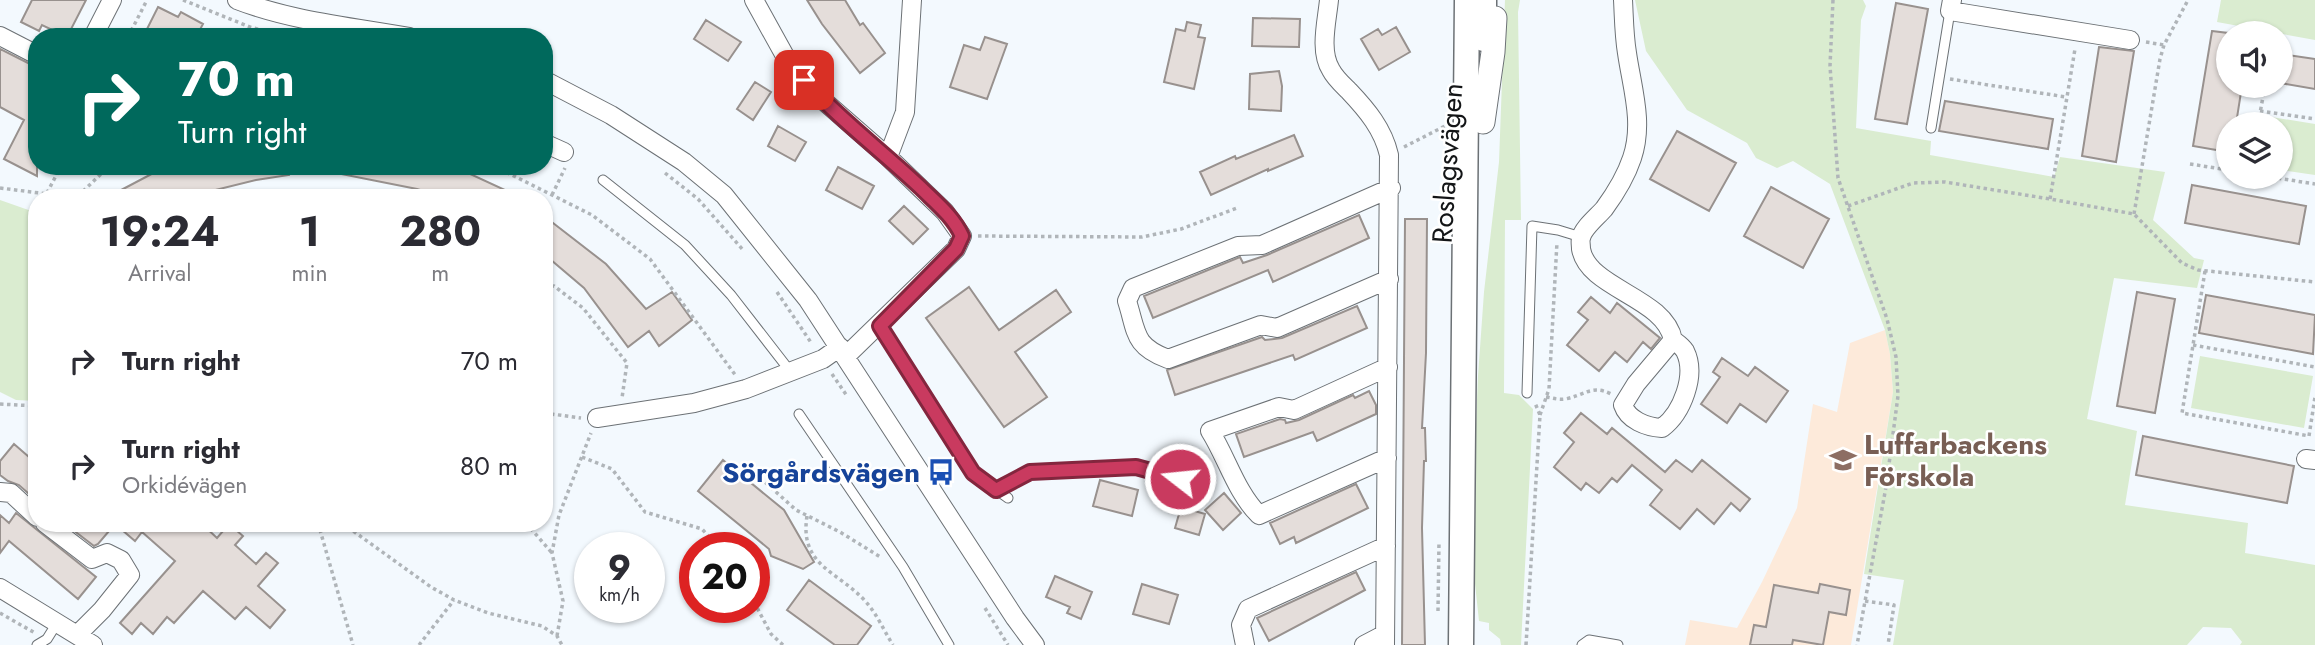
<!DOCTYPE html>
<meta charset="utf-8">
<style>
:root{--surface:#fff;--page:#f2f2f3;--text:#2b2b33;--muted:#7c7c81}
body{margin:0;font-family:Jost,sans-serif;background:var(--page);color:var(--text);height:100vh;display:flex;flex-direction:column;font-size:26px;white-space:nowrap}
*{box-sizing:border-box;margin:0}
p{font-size:23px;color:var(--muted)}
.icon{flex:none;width:38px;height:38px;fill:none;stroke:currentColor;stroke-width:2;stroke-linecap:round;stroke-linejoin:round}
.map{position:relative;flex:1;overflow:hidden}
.details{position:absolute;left:28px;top:189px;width:525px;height:343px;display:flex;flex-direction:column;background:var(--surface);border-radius:28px;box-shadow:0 2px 5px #0004}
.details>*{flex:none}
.hud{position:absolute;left:28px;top:28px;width:525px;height:147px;border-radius:28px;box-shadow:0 2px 5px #0004;background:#00695c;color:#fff;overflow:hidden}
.buttons{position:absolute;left:2216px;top:21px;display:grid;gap:14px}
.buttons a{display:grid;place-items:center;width:77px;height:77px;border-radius:50%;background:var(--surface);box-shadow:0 2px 5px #0004;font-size:35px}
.speed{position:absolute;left:574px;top:532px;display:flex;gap:14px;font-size:35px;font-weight:700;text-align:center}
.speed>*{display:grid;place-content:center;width:91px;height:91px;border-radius:50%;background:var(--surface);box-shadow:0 2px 5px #0004;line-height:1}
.speed small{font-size:18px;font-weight:400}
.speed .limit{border:10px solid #d22;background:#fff;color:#111}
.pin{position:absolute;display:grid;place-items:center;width:60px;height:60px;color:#fff;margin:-30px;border-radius:14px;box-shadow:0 4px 10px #0006}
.me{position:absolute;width:77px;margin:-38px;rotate:286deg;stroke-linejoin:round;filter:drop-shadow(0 0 5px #0008)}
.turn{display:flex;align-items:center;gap:24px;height:147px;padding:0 35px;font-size:32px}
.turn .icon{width:91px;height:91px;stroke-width:2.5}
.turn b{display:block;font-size:49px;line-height:60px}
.eta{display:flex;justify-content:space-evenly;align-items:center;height:119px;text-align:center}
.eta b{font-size:42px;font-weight:700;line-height:49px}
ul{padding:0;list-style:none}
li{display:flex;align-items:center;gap:21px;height:105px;padding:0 35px}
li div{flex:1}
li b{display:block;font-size:26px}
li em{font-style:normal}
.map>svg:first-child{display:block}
.education{fill:#fdeada}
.green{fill:#daecd0}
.building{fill:#e4ddda;stroke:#98918e;stroke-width:2}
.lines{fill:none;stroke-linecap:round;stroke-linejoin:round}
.service-casing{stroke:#6c7175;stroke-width:11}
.minor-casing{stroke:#6c7175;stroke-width:20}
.tertiary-casing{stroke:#6c7175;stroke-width:25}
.secondary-casing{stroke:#6c7175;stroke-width:27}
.path{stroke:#b0b5b9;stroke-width:3.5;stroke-dasharray:3.5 3.5;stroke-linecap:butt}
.service{stroke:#fff;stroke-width:9}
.minor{stroke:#fff;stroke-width:18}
.tertiary{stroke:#fff;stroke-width:23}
.secondary{stroke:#fff;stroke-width:24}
.route-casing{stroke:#83263e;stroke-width:18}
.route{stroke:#c93a5f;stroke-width:12}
.labels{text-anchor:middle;stroke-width:5;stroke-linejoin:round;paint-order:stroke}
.street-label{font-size:28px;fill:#131517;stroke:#fff}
.education-label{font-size:28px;font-weight:bold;fill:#785e54;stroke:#fff;text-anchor:start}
.transit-label{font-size:28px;font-weight:bold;fill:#164399;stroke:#fff;text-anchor:end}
</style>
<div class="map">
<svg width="2315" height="645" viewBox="0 0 2315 645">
<rect width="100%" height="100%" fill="#f3f9fe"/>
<path class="education" d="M1885,330l5,24 3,38 -42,253h-166l5,-25 47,8 25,-46 35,-74 16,-104 24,8 13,-69z"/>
<path class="green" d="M1505,0h15l-2,12 3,208h-16l-1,173 15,2 14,14 -12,236h-20l-1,-6 -11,-9v-7l-10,-2 -6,-56 -1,-45 6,-144 6,-84 15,-130z
M1635,0h228l3,6 -5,14 -5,108 75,13 -1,14 124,22 6,-20 105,15 -12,48 41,38 10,2 -7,28 -83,-10 -27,141 50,12 -12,74 123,18 -3,30 70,12v80h-75l2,-3 -11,-14 -28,-1 -16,18h-294l11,-65 -40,-6 29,-182 -3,-38 -5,-24 -55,-146 -37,-23 -16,7 -21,-10 -9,-15 -60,-33 -41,-59z
M2221,0h94v40l-98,-18z
M2265,116l50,8v51l-35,-5v-46h-16z
M0,200l37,13v188l-21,-1 -16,-8z
M2200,356l113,20 -9,52 -113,-20z"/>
<path class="building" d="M32,0h54l-19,37 -25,-12 -3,6 -18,-9z
M807,0h38l15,25 3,-2 22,30 -25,20 -38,-49z
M1896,3l32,6 -21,115 -32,-5z
M158,7l20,10 3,-5 22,12 -7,13h-53z
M1253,18l47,1 -1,28 -47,-1z
M706,20l35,22 -13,19 -34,-22z
M1187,22l14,3 -3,12 7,1 -11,51 -30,-7 12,-53 9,2z
M1396,27l14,25 -31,18 -18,-31 17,-10 4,6z
M2212,31l16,2v53h14l-6,38h-8v28l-35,-6z
M985,37l22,7 -20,55 -37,-12 14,-42 16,5z
M2099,47l35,4 -18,111 -34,-6z
M0,49l32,16 -2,3 7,3v105l-33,-17 20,-39 -24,-13z
M2280,54l35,5v30l-35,-6z
M1279,71l3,15 -1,25 -32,-2 1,-35z
M755,82l16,10 -18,28 -16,-11z
M1945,101l108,18 -5,30 -109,-18z
M778,126l28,16 -11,19 -27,-15z
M1677,131l59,32 -27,48 -59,-32z
M1294,135l9,21 -35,15v-2l-57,26 -11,-23 35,-16 1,3z
M170,166h118l1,9 -33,5 -73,18h-77l55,-29z
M336,166h117l69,32h-76l-29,-9 -81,-16z
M838,167l36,19 -12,23 -36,-19z
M2192,185l114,21 -7,38 -114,-21z
M1771,187l58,32 -26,49 -59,-32z
M904,206l24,23 -15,15 -24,-23z
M1359,215l10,23 -96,44 -5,-12 -115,48 -9,-22 96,-39 3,6 24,-8z
M544,216l62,48 40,45 26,-17 20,28 -33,26 -10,-15 -21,16 -44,-59 -40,-34z
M1405,219h22l-1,134 -4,75h3l1,33h-2l-2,67 3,117h-23z
M969,287l30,43 57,-40 15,22 -56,40 32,45 -43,30 -78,-109z
M2137,292l38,7 -20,114 -38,-7z
M2206,295l109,20 -2,39 -114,-21z
M1591,297l19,16 7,-10 43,35 -9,11 -8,-7 -16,20 -12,-10 -16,19 -32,-26 21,-25 -10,-8z
M1357,306l10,22 -72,32 -2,-5 -118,40 -8,-25 95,-33 3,3 17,-2z
M1722,358l26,18 7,-9 33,24 -22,31 -26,-18 -13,19 -26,-19 19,-27 -7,-5z
M1369,391l7,14v9l-59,27 -4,-9 -69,25 -8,-23 44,-15 5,1 1,3 13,-3 54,-25 2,3z
M1581,413l26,21 5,-6 53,44 11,-12 16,12 10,-12 48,39 -10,12 -9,-8 -17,21 -17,-15 -17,20 -30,-24 12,-15 -30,-25 -15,17 -5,-4 -13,15 -13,-10 -5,7 -27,-23 20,-25 -10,-9z
M2143,436l151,30 -7,37 -151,-28z
M14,444l23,20v37l-18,-16 -11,-4 -8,-6v-14z
M723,460l61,50 30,52 -11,7 -32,-13 -2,-7 -71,-58z
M1100,480l38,10 -6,26 -39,-10z
M1356,484l12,24 -72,35 -2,-6 -14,7 -10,-21z
M1224,493l17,20 -18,17 -18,-20z
M1181,507l24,7 -6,21 -24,-7z
M16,513l80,64 -18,22 -69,-58 -9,12v-38l9,8z
M64,523h137l16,15 12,-14 14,12 -8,9 21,19 10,-11 12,10 -20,23 27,24 -15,18 -24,-21 -11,12 -32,-28 -29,32 -7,-6 -14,17 -12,-11 -9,11 -12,-11 55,-62 -33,-29 -7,9 -20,-17 -17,20 -4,2z
M1356,572l9,18 -96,51 -12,-23z
M1055,576l37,16 -11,27 -14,-6 3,-6 -24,-10z
M809,580l62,46 -14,19h-22l-48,-35z
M1142,584l36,11 -9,29 -36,-10z
M1820,584l30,6 -4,25 -17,-3 -6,33 -30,-5 -1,5h-42l4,-20 12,2 8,-42 44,8z"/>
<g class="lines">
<defs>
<path id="service" d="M1931,128l19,-117
M603,180l82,65 46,50 59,76
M880,326l93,147 35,25
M1527,393l5,-167 26,4 23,7
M799,414l104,153 46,78
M996,490l34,-18 106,-5 44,12
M37,645l10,-6 10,-16
M1582,645l7,-5 29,5"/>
<path id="minor" d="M237,0c54,21 116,27 173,37
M754,0l36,65 27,30 71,62
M1329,0c-2,21 -10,51 2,70 4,8 12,15 18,21 18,19 34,38 40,64l-4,490
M1623,0c1,18 1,35 4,53 5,35 17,70 5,105 -6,18 -17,36 -28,51 -7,8 -21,19 -23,29 -1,3 0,7 0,11 7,40 84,48 92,91l-37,44 -13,21c5,15 23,22 39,23 20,-15 35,-53 23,-77 -3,-5 -8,-8 -12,-11
M1952,0l-2,11 180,29
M0,36l37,19
M93,37l19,-37
M544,80l67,35 73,47 40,33 84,105 207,318 20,27
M544,143l20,9
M1389,279l-112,49 -16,-3 -93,34c-35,-13 -31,-27 -41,-58l6,-13 105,-42 24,-1 129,-57
M846,356l110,-107 6,-13 -17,-24 -57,-55 17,-45 7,-112
M597,418l97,-15 52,-14 77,-30 17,-12
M1387,458l-128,57c-23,-23 -32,-57 -49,-84l69,-24 15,3 94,-43
M2306,459l9,1
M0,492l11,1 26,24
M45,523l47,36 15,-6 14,7 9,15 -28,35 -25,25
M0,588l93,57
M1245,645l-4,-20 7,-16 138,-63
M1364,645l21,-11"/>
<path id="tertiary" d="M1483,122l10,-70 2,-34"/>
<path id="secondary" d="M1484,39v-39
M1461,645l6,-645"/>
</defs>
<use href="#service" class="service-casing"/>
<use href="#minor" class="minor-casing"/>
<use href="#tertiary" class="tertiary-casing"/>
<use href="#secondary" class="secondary-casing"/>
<path class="path" d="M183,0l67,27 37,10
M1833,0l-3,66 8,112 49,141 9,38 2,39 -12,91 -29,158
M128,37l19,-37
M2146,42l18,3
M1950,79l116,18
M2260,111l55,8
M2258,124l7,-38
M1404,147l43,-22
M2190,164l38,6
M494,166l98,49 58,44 86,117
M665,173l33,26 46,52
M2271,177l44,7
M0,188l79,10
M47,193l14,-27
M552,195l13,-27
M78,196l24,-23 16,-7
M273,198c23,-9 52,-10 74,0
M2050,199l25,-150
M1848,206l65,-23 32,-1 105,17 84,15 48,49 16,7 117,12
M2134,214l26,-155 4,-14 24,-45
M978,236l164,1 39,-8 56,-21
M2205,271l-23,142 127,23 6,-39
M544,287l10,-1 29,22 44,55 -5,35
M777,292l35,52
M2193,345l122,22
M832,374l15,22
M1546,397c7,1 12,3 19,2 18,-3 27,-15 46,-5
M0,404l37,2
M544,413l37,5
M1540,415l9,-26 8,-147
M582,457l30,12 33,43 57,17 17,19
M755,473l41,37 44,22 42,26
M807,516c-8,51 32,55 59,86 11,12 18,29 27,43
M318,523l35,122
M342,523l89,64 23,13 34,13 54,13 15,10 5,9
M526,523l26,30
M1865,601l29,4 -6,40
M754,602l17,32 12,11
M985,608l23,37
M1438,611l1,-69
M0,613l35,20
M557,636l6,-35 -11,-48 7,-38 32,-82
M419,645l35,-45
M1526,645l14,-230 -5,-12"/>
<use href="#service" class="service"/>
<use href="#minor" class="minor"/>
<use href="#tertiary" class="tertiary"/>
<use href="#secondary" class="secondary"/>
</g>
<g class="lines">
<defs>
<path id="route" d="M804,80c35,39 78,71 116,107 15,15 33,29 42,49l-6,13 -76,77 93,147 23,17 34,-18 106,-5 44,12"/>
</defs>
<use href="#route" class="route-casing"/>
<use href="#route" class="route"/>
</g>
<defs>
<symbol id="school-bare" viewBox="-9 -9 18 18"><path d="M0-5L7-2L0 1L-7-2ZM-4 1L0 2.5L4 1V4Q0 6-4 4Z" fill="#8d6e63" stroke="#fff" stroke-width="2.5" paint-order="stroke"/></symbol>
<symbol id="bus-bare" viewBox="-9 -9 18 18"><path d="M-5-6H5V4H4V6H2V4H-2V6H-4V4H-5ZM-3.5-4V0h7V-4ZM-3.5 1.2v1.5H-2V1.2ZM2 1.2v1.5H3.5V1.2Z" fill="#1a4fb4" stroke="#fff" stroke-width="2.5" paint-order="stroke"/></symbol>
</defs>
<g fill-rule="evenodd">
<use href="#school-bare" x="1824" y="441" width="38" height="38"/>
<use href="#bus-bare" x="922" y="453" width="38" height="38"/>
</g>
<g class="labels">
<g class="street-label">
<text transform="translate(1447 163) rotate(-86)" y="10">Roslagsvägen</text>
</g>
<g class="education-label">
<text x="1864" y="454">Luffarbackens<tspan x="1864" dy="32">Förskola</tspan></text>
</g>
<g class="transit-label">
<text x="920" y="482">Sörgårdsvägen</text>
</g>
</g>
</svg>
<div class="buttons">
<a><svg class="icon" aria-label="sound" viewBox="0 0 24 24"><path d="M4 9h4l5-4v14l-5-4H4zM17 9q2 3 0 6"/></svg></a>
<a><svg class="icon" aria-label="layers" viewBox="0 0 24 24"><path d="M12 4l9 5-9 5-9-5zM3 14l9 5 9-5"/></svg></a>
</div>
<div class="speed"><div>9<small>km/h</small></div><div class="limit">20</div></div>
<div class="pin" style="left:804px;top:80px;background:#d93025"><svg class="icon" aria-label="arrive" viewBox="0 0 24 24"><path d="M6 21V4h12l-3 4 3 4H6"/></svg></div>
<svg class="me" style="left:1180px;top:479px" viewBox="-20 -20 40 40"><circle r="17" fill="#c93a5f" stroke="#fff" stroke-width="3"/><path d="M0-11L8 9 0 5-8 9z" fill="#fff"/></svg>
<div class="hud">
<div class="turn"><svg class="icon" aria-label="right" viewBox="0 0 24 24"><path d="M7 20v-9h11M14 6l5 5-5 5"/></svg><div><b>70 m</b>Turn right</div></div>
</div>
<section class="details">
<div class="eta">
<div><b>19:24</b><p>Arrival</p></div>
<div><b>1</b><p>min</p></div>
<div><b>280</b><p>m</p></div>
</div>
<ul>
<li><svg class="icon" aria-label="right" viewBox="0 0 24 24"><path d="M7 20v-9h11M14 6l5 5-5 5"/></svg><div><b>Turn right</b></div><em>70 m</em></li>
<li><svg class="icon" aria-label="right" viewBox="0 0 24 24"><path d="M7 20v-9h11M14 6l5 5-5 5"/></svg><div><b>Turn right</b><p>Orkidévägen</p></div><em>80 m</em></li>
</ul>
</section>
</div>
